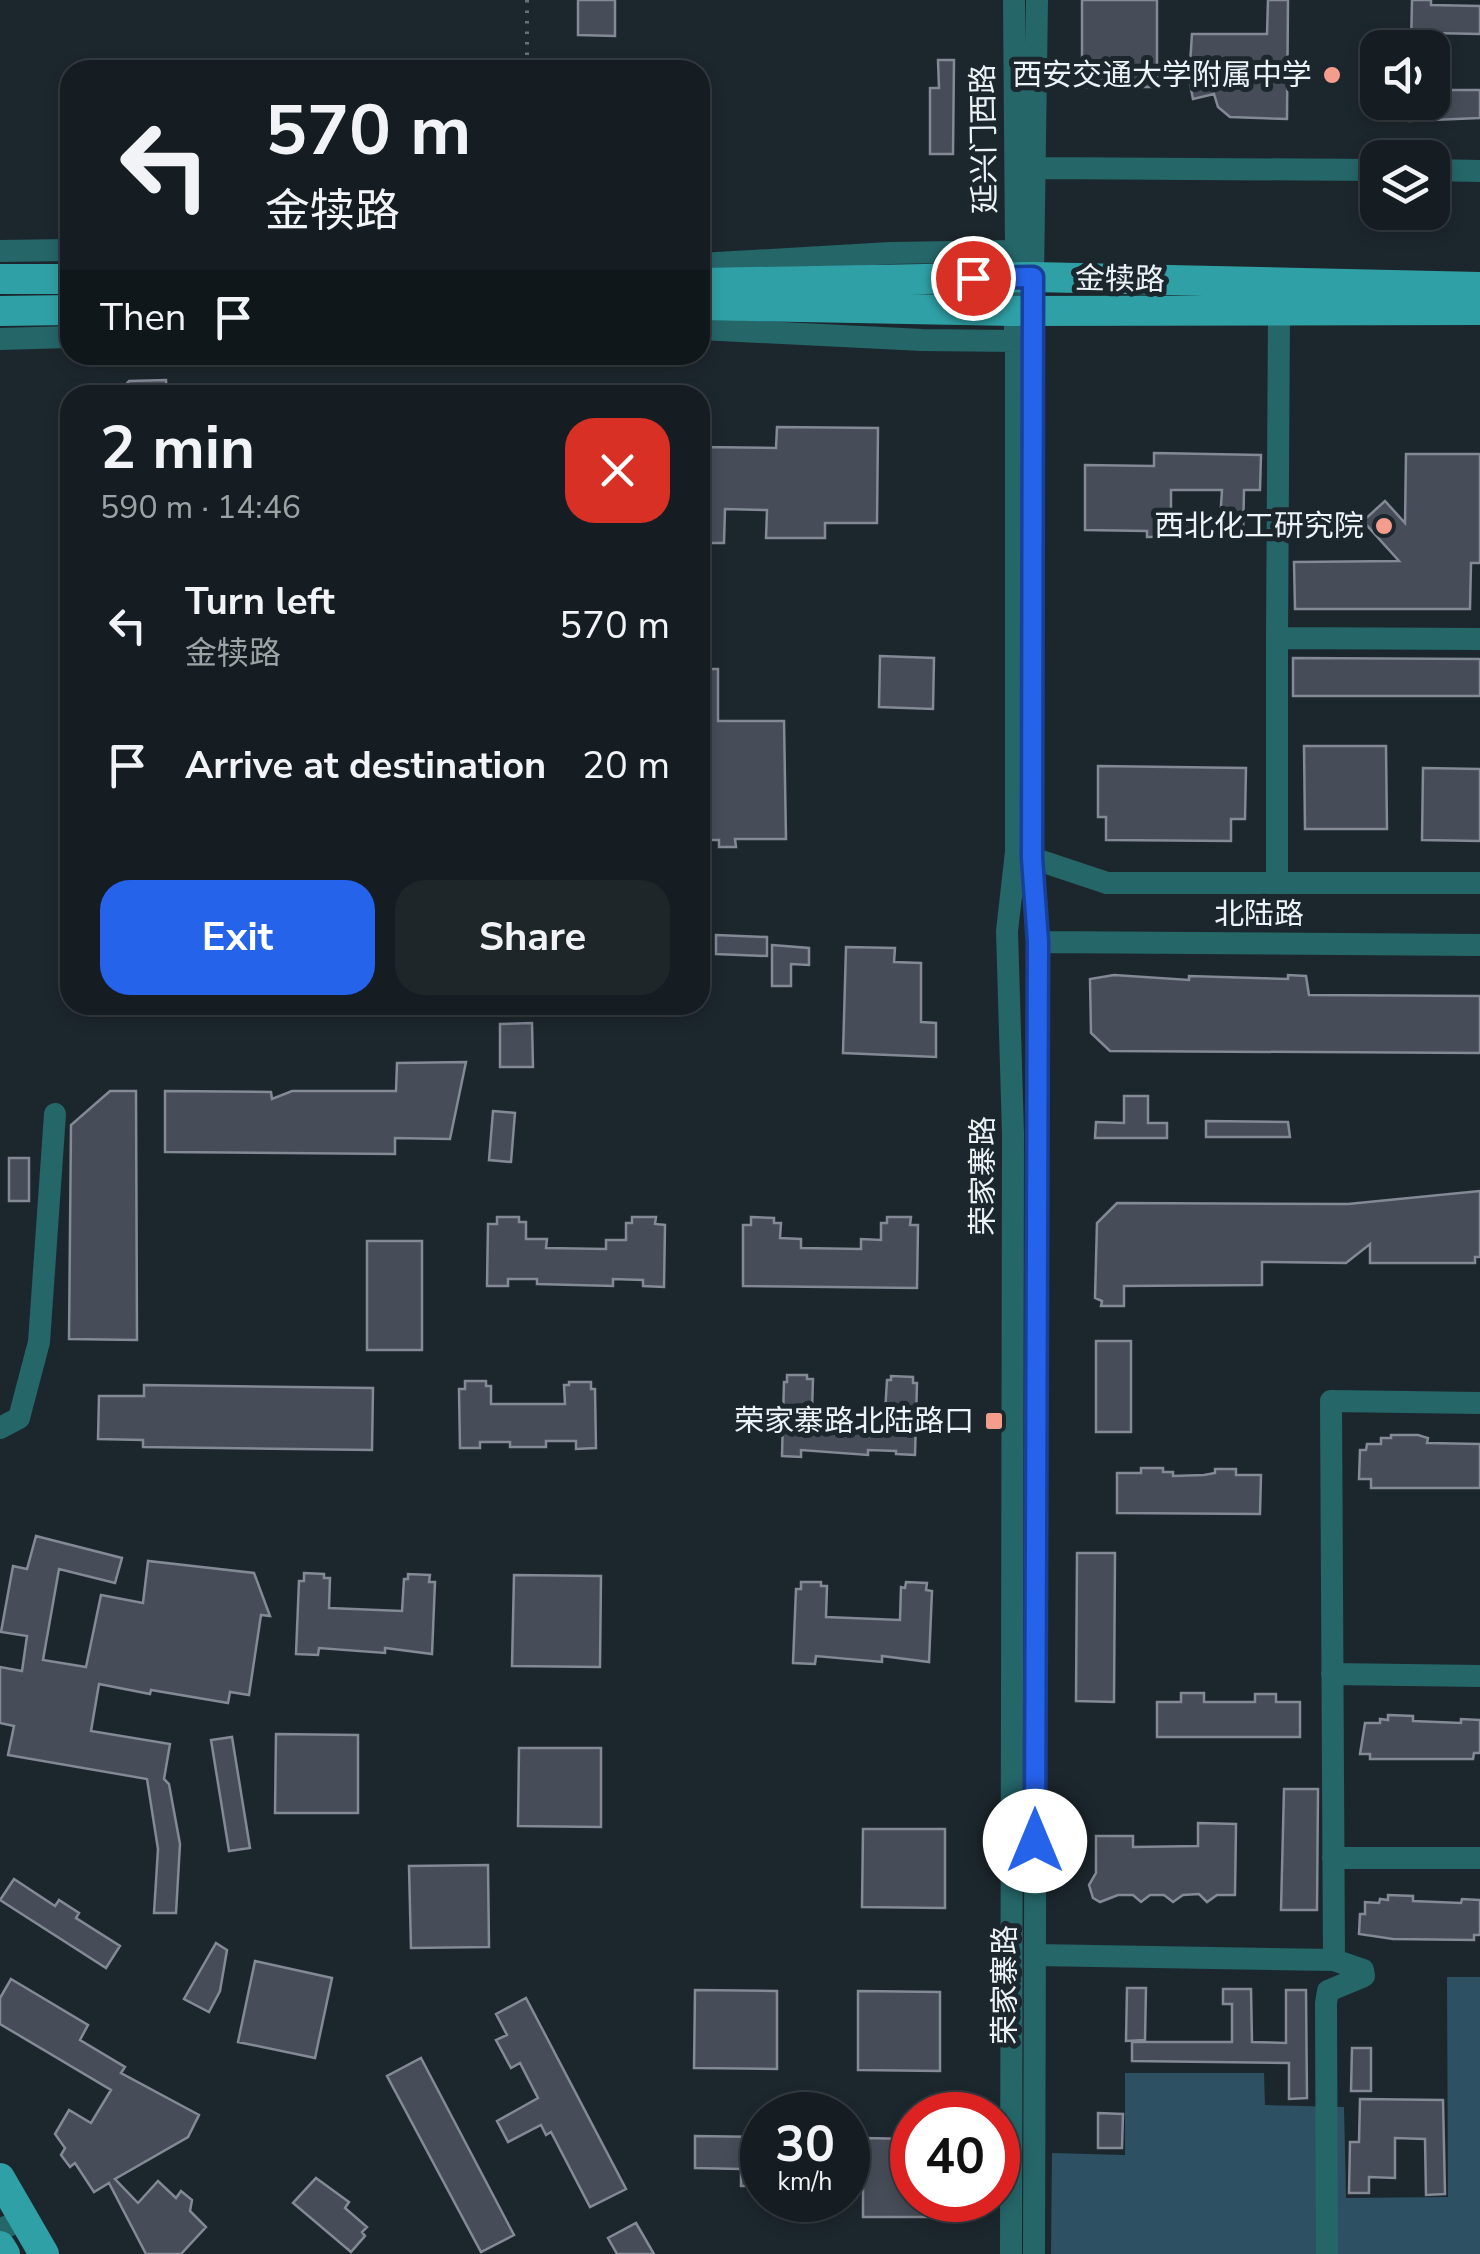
<!DOCTYPE html>
<meta charset="utf-8">
<style>
:root{--surface:#151d22;--page:#1e262a;--text:#f1f3f6;--muted:#9da2a5;--line:#343b40;--accent:#2563eb}
body{margin:0;font-family:"Nunito Sans","Noto Sans SC",sans-serif;background:var(--page);color:var(--text);height:100vh;display:flex;flex-direction:column;font-size:38px;white-space:nowrap}
*{box-sizing:border-box;margin:0}
p{font-size:32px;color:var(--muted)}
.icon{flex:none;width:55px;height:55px;fill:none;stroke:currentColor;stroke-width:2;stroke-linecap:round;stroke-linejoin:round}
.map{position:relative;flex:1;overflow:hidden}
.details{position:absolute;left:60px;top:385px;width:650px;height:630px;display:flex;flex-direction:column;background:var(--surface);border-radius:30px;box-shadow:0 5px 15px #0003,0 0 0 2px var(--line)}
.details>*{flex:none}
.guide{position:absolute;left:60px;top:60px;width:650px;height:305px;border-radius:30px;box-shadow:0 5px 15px #0003,0 0 0 2px var(--line);background:#151d22;color:var(--text);overflow:hidden}
.controls{position:absolute;left:1360px;top:30px;display:grid;gap:20px}
.controls a{display:grid;place-items:center;width:90px;height:90px;border-radius:20px;background:var(--surface);box-shadow:0 5px 15px #0003,0 0 0 2px var(--line);font-size:50px}
.speed{position:absolute;left:740px;top:2092px;display:flex;gap:20px;font-size:50px;font-weight:700;text-align:center}
.speed>*{display:grid;place-content:center;width:130px;height:130px;border-radius:50%;background:var(--surface);box-shadow:0 5px 15px #0003,0 0 0 2px var(--line);line-height:1}
.speed small{font-size:25px;font-weight:400}
.speed .limit{border:15px solid #d22;background:#fff;color:#111}
.pin{position:absolute;display:grid;place-items:center;width:85px;height:85px;color:#fff;margin:-42px;border:5px solid #fff;border-radius:50%;box-shadow:0 2px 10px #0007}
.me{position:absolute;width:110px;margin:-55px;rotate:0deg;stroke-linejoin:round;filter:drop-shadow(0 0 8px #0008)}
.turn{display:flex;align-items:center;gap:35px;height:210px;padding:0 40px;font-size:45px}
.turn .icon{width:130px;height:130px;stroke-width:2.5}
.turn b{display:block;font-size:70px;line-height:85px}
.then{display:flex;align-items:center;height:95px;padding:0 40px;background:#0003;gap:20px;font-size:38px}
.round{display:grid;place-items:center;flex:none;width:105px;height:105px;border-radius:30px;background:var(--page)}
.head{display:flex;align-items:center;justify-content:space-between;height:170px;padding:0 40px}
h1{font-size:60px;font-weight:700;line-height:75px}
.cta{display:flex;gap:20px;margin-top:auto;padding:20px 40px}
.cta a{flex:1;height:115px;border-radius:30px;background:var(--accent);color:#fff;font-size:40px;font-weight:700;line-height:115px;text-align:center}
.cta a+a{background:var(--page);color:var(--text)}
ul{padding:0;list-style:none}
li{display:flex;align-items:center;gap:30px;height:140px;padding:0 40px}
li div{flex:1}
li b{display:block;font-size:38px}
li em{font-style:normal}
.map>svg:first-child{display:block}
.green{fill:#2d5163}
.building{fill:#474d58;stroke:#838995;stroke-width:2.5;fill-rule:evenodd}
.lines{fill:none;stroke-linecap:round;stroke-linejoin:round}
.path{stroke:#677176;stroke-width:4;stroke-dasharray:2.5 8;stroke-linecap:butt}
.minor{stroke:#256669;stroke-width:22}
.major{stroke:#2fa1a6;stroke-width:30}
.route-casing{stroke:#184099;stroke-width:25}
.route{stroke:#2563eb;stroke-width:18}
.poi-dot{fill:#f49d8d;stroke:#1c272d;stroke-width:4}
.labels{text-anchor:middle;stroke-width:10;stroke-linejoin:round;paint-order:stroke}
.poi-label{font-size:30px;fill:#ecf3f7;stroke:#1c272d;text-anchor:end}
.street-label{font-size:30px;fill:#ecf3f7;stroke:#1c272d}
</style>
<div class="map">
<svg width="1480" height="2254" viewBox="0 0 1480 2254">
<rect width="100%" height="100%" fill="#1c272d"/>
<path class="green" d="M1447,1977h33v277h-429l1,-101 73,2v-82h139l1,32 79,2 2,91 102,-1z"/>
<path class="building" d="M578,0h37v36l-37,-1z
M1082,0h75v87h-75z
M1268,0h20l-1,119 -57,-2 -12,-10 -4,-13 -21,5 -4,-20 3,-45h75z
M1412,0h19v5l49,1v28l-48,-1v15h-21z
M938,60h16l-1,94h-23v-66h9z
M1432,90h48v28l-71,3 -1,-19h24z
M166,380l1,15h-50l12,-14z
M777,427l101,1 -1,95h-52v15h-59l1,-28 -42,-1 -1,34h-24v-96l76,1z
M1154,453l107,2 -1,35h-16l-1,49h-22v-3l-74,1v-6l-62,-1v-65l69,1zM1171,490h51l-2,31 -49,-1z
M1406,454h74v109h-9l-1,46h-175l-1,-47 105,-1 -36,-40 22,-20 20,22z
M880,656l54,2 -1,51 -54,-2z
M1293,658l187,1v37h-187z
M700,669h18v52h66l2,118h-51l1,8h-17v-7h-19z
M1304,746h82l1,83h-82z
M1098,766l148,2 -1,51h-14v22l-125,-1v-23h-8z
M1423,768l57,1v72l-58,-1z
M716,935l51,2v19l-51,-2z
M772,945l37,3v17l-18,-1v22h-19z
M846,947l49,1 -1,14 27,1v59l15,1v34l-93,-4z
M1114,975l75,5v-4l99,3v-4l18,1 3,19 171,1v57l-370,-2 -19,-18 -1,-54z
M532,1023l1,44h-33v-43z
M466,1062l-16,77 -55,-1v16l-230,-2v-61l106,1 1,7 20,-8h104l1,-28z
M110,1091h26l1,249 -68,-1 2,-214z
M1124,1096h24v27h19v15h-72l1,-16 28,1z
M493,1111l22,2 -4,49 -22,-2z
M1206,1121l82,1 2,15h-84z
M9,1158h20v43h-20z
M1480,1191v66h-5v6h-105v-19l-24,19 -84,-1v23l-138,1v20h-23l1,-5 -7,-3 2,-75 20,-20 231,1z
M497,1217h22v5h7v17h21l-1,9 60,1v-9h20v-17h6v-6h24l-1,7 10,1 -1,62 -21,-1v-6l-30,-1v7l-76,-2v-5h-29v7h-21l1,-62h9z
M751,1217l23,1v5h7l-1,15 21,1v9l60,1v-10l20,1v-17h6v-6h24l-1,8h8l-1,63 -174,-2v-61h8z
M367,1241h55v109h-55z
M1096,1341h35v91h-35z
M787,1375h20v4h6l-1,33 50,2 23,-1 2,-33h4v-4l22,1v6h4l-2,72 -19,-1v-3l-28,-1v5l-67,-5v7l-19,-1 2,-74h3z
M465,1381h21v5h5v18h74l-1,-19h5v-3h22v7h4l1,59 -20,1v-8h-30v6h-36v-5h-30v6h-20l-1,-59h6z
M144,1385l229,3 -1,62 -229,-3v-7l-45,-1 1,-43h45z
M1391,1435h27l10,3 -1,5 53,1v44h-109v-9h-12l1,-29h6l1,-6h14v-6h10z
M1141,1468h22v4h10v4l31,-1 11,-2v-4h21v6h25l-1,39 -143,-1v-40h24z
M36,1536l86,22 -7,25 -56,-14 -16,91 43,7 15,-72 42,8 5,-42 106,12 16,43 -9,-1 -12,80 -19,-3 -2,11 -77,-13 -1,4 -51,-10 -8,47 79,13 -6,35 5,5 11,60 -4,69h-22l4,-64 -11,-70 -139,-24 6,-29 -14,-3v-56l22,4 5,-35 -26,-4 12,-66 14,3z
M1077,1553h38l-1,149 -38,-1z
M304,1573l20,1v4h6l-1,30 73,3 2,-32h4v-5l22,1 -1,7h6l-3,72 -47,-6v5l-66,-5 -1,7 -22,-1 3,-73h5z
M514,1575l87,1 -1,91 -88,-1z
M801,1582h20v4h6l-1,31 74,3 1,-33 4,1 1,-6 21,1 -1,7 6,1 -3,71 -47,-6v6l-66,-6 -1,8 -22,-1 3,-74h5z
M1181,1693h23v9h51v-8h21v8h24v35h-143v-35h24z
M1388,1715l25,1v5l48,2v-4l19,1v33h-6l-1,6h-103v-5h-10l5,-31h15v-4l8,1z
M276,1734l82,1v78h-83z
M232,1737l18,111 -21,3 -18,-111z
M519,1748h82v79l-83,-1z
M1284,1789h34l-1,121h-36z
M1198,1823l38,1 -1,71h-18l-10,7 -8,-8 -16,1 -10,7 -9,-7h-14l-9,7 -8,-7h-15l-18,7 -7,-4 -4,-13 7,-12v-37h37v11l65,-1z
M863,1829h82v79l-83,-1z
M488,1865l1,82 -78,1 -2,-82z
M14,1879l41,27 4,-6 20,13 -3,5 44,28 -14,22 -106,-68z
M1388,1895l25,1v5l48,2 1,-4 18,1v35h-6v5l-81,-1 -34,-5 1,-20h5v-12l14,1 1,-4 8,1z
M216,1943l11,7 -7,41 -11,21 -25,-13z
M255,1961l77,17 -17,80 -77,-16z
M11,1979l77,46 -8,15 45,27 -4,6 78,42 -11,22 -73,42 23,24 20,-22 18,17 5,-7 11,9 -2,11 16,16 -25,27h-35l-37,-71 -15,9 -19,-29 -5,4 -9,-12 4,-7 -10,-14 14,-24 22,13 20,-33 -111,-66v-26z
M1127,1988h19l-1,52 -19,1z
M1223,1989h28l1,53 34,1v-53h20l1,108 -18,1v-36l-157,-2v-19h100v-38h-9z
M695,1990l82,1v78l-83,-1z
M858,1991l82,1v79l-82,-1z
M526,1998l100,191 -36,18 -39,-75 -5,3 -5,-10 -33,17 -11,-21 41,-23 -18,-35 -9,5 -15,-28 11,-5 -11,-21z
M1352,2048h19v43h-20z
M421,2058l93,177 -33,17 -94,-176z
M1360,2099l83,1 2,94 -19,1 -1,-56 -30,-1v40l-26,-1v16h-20l1,-51h9z
M1098,2113l25,1 -1,34h-24z
M695,2136l67,1v49h-21v-17l-46,-1z
M863,2138l49,1v61h33v17h-82z
M316,2178l33,24 -4,6 22,19 -5,5 3,4 -14,16 -58,-49z
M787,2200h22l-1,19 -21,-1z
M636,2223l18,31h-37l-9,-16z"/>
<g class="lines">
<path class="path" d="M527,0v70"/>
<path class="minor" d="M1036,168l342,2
M1432,170l48,1
M0,251l70,-1
M700,264l190,-11 126,-2
M700,329l222,11 94,1
M0,339l70,-2
M1277,638l2,-326
M1032,858l75,25h373
M1277,883v-245l203,1
M1038,942l442,3
M0,1428l19,-10 20,-76 16,-228
M1332,1674l148,2
M1333,1858h147
M1035,1955l299,5 -3,-559 149,2
M0,2229l24,-9
M1011,2254l2,-1120 -6,-203 9,-79v-511l-5,-64 5,-26 -2,-251
M1034,2254l4,-1312 -6,-84 1,-581 4,-277
M1327,2254l-1,-251 2,-12 36,-15 -1,-6 -29,-10"/>
<path class="major" d="M0,279h70
M700,283l333,-6 447,10
M700,305l313,6 467,-1
M0,311l70,-1
M0,2178l44,76
M0,2246l5,8"/>
</g>
<g class="lines">
<defs>
<path id="route" d="M973,278l60,-1 -1,581 6,84 -3,899"/>
</defs>
<use href="#route" class="route-casing"/>
<use href="#route" class="route"/>
</g>
<g class="poi-dot">
<circle cx="1332" cy="75" r="10"/>
<circle cx="1384" cy="526" r="10"/>
<rect x="984" y="1411" width="20" height="20" rx="5"/>
</g>
<g class="labels">
<g class="poi-label">
<text x="1312" y="85">西安交通大学附属中学</text>
<text x="1364" y="536">西北化工研究院</text>
<text x="974" y="1431">荣家寨路北陆路口</text>
</g>
<g class="street-label">
<text transform="translate(984 139) rotate(-91)" y="10">延兴门西路</text>
<text transform="translate(1120 279) rotate(1)" y="10">金犊路</text>
<text x="1259" y="924">北陆路</text>
<text transform="translate(983 1176) rotate(-90)" y="10">荣家寨路</text>
<text transform="translate(1005 1985) rotate(-90)" y="10">荣家寨路</text>
</g>
</g>
</svg>
<div class="controls">
<a><svg class="icon" aria-label="sound" viewBox="0 0 24 24"><path d="M4 9h4l5-4v14l-5-4H4zM17 9q2 3 0 6"/></svg></a>
<a><svg class="icon" aria-label="layers" viewBox="0 0 24 24"><path d="M12 4l9 5-9 5-9-5zM3 14l9 5 9-5"/></svg></a>
</div>
<div class="speed"><div>30<small>km/h</small></div><div class="limit">40</div></div>
<div class="pin" style="left:973px;top:278px;background:#d93025"><svg class="icon" aria-label="arrive" viewBox="0 0 24 24"><path d="M6 21V4h12l-3 4 3 4H6"/></svg></div>
<svg class="me" style="left:1035px;top:1841px" viewBox="-20 -20 40 40"><circle r="19" fill="#fff"/><path d="M0-13L10 11 0 6-10 11z" fill="#2563eb"/></svg>
<div class="guide">
<div class="turn"><svg class="icon" aria-label="left" viewBox="0 0 24 24"><path d="M17 20v-9H6M10 6l-5 5 5 5"/></svg><div><b>570 m</b>金犊路</div></div>
<div class="then">Then<svg class="icon" aria-label="arrive" viewBox="0 0 24 24"><path d="M6 21V4h12l-3 4 3 4H6"/></svg></div>
</div>
<section class="details">
<div class="head"><div><h1>2 min</h1><p>590 m · 14:46</p></div><a class="round" style="background:#d93025;color:#fff"><svg class="icon" aria-label="close" viewBox="0 0 24 24"><path d="M6 6l12 12M18 6L6 18"/></svg></a></div>
<ul>
<li><svg class="icon" aria-label="left" viewBox="0 0 24 24"><path d="M17 20v-9H6M10 6l-5 5 5 5"/></svg><div><b>Turn left</b><p>金犊路</p></div><em>570 m</em></li>
<li><svg class="icon" aria-label="arrive" viewBox="0 0 24 24"><path d="M6 21V4h12l-3 4 3 4H6"/></svg><div><b>Arrive at destination</b></div><em>20 m</em></li>
</ul>
<div class="cta"><a>Exit</a><a>Share</a></div>
</section>
</div>
